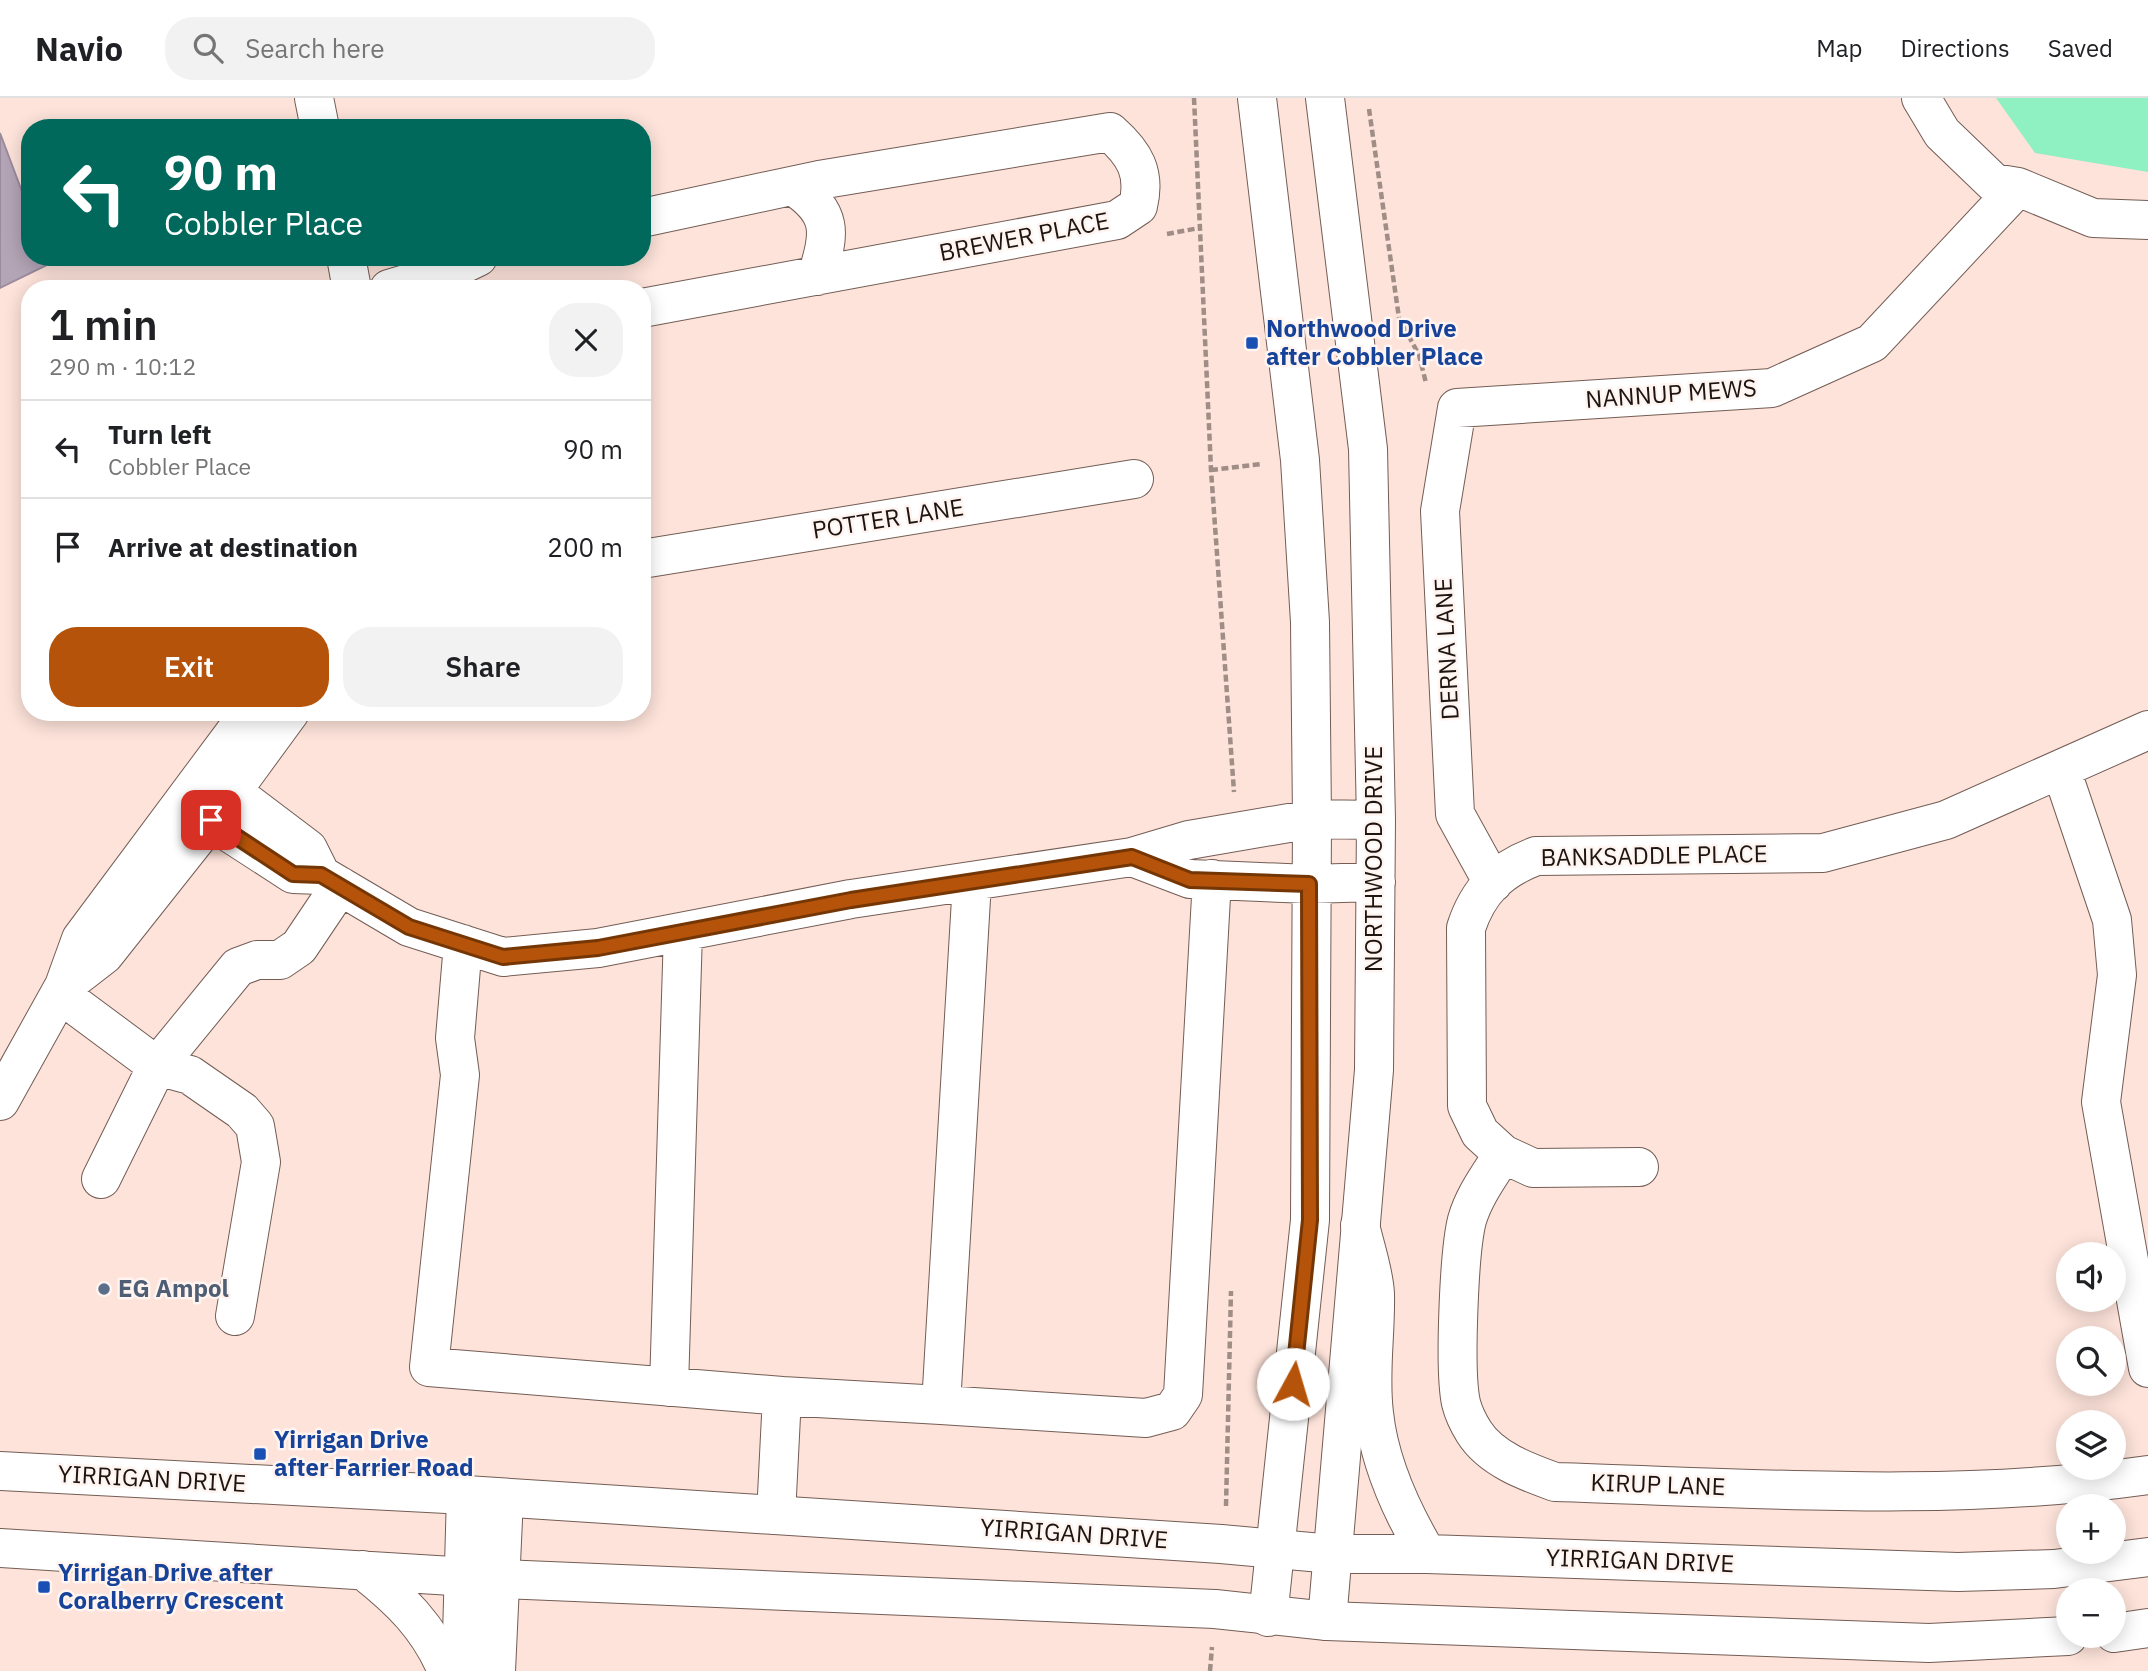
<!DOCTYPE html>
<meta charset="utf-8">
<style>
:root{--surface:#fff;--page:#f2f2f2;--text:#202124;--muted:#757577;--line:#e0e0e0;--accent:#b45309}
body{margin:0;font-family:"IBM Plex Sans",sans-serif;background:var(--page);color:var(--text);height:100vh;display:flex;flex-direction:column;font-size:26px;white-space:nowrap}
*{box-sizing:border-box;margin:0}
p{font-size:23px;color:var(--muted)}
.icon{flex:none;width:38px;height:38px;fill:none;stroke:currentColor;stroke-width:2;stroke-linecap:round;stroke-linejoin:round}
.map{position:relative;flex:1;overflow:hidden}
.details{position:absolute;left:21px;top:182px;width:630px;height:441px;display:flex;flex-direction:column;background:var(--surface);border-radius:28px;box-shadow:0 4px 18px #0003}
.details>*{flex:none}
.guide{position:absolute;left:21px;top:21px;width:630px;height:147px;border-radius:28px;box-shadow:0 4px 18px #0003;background:#00695c;color:#fff;overflow:hidden}
.tools{position:absolute;left:2056px;top:1144px;display:grid;gap:14px}
.tools a{display:grid;place-items:center;width:70px;height:70px;border-radius:50%;background:var(--surface);box-shadow:0 4px 18px #0003;font-size:35px}
.pin{position:absolute;display:grid;place-items:center;width:60px;height:60px;color:#fff;margin:-30px;border-radius:14px;box-shadow:0 4px 10px #0006}
.me{position:absolute;width:77px;margin:-38px;rotate:6deg;stroke-linejoin:round;filter:drop-shadow(0 0 5px #0008)}
.turn{display:flex;align-items:center;gap:24px;height:147px;padding:0 28px;font-size:32px}
.turn .icon{width:91px;height:91px;stroke-width:2.5}
.turn b{display:block;font-size:49px;line-height:60px}
.round{display:grid;place-items:center;flex:none;width:74px;height:74px;border-radius:28px;background:var(--page)}
.overview{display:flex;align-items:center;justify-content:space-between;height:119px;padding:0 28px}
h1{font-size:42px;font-weight:600;line-height:52px}
.action{display:flex;gap:14px;margin-top:auto;padding:14px 28px}
.action a{flex:1;height:80px;border-radius:28px;background:var(--accent);color:#fff;font-size:28px;font-weight:600;line-height:80px;text-align:center}
.action a+a{background:var(--page);color:var(--text)}
ul{padding:0;list-style:none}
li{display:flex;align-items:center;gap:21px;height:98px;padding:0 28px;border-top:2px solid var(--line)}
li div{flex:1}
li b{display:block;font-size:26px}
li em{font-style:normal}
header{display:flex;align-items:center;gap:42px;box-sizing:border-box;height:98px;padding:0 35px;background:var(--surface);border-bottom:2px solid var(--line)}
header strong{font-size:33px}
nav{display:flex;gap:38px;margin-inline-start:auto;font-size:24px}
.search{width:490px;height:63px;background:var(--page);display:flex;align-items:center;gap:18px;box-sizing:border-box;padding:0 24px;border-radius:28px;color:var(--muted);font-size:26px}
.map>svg:first-child{display:block}
.green{fill:#8ff0c2}
.building{fill:#b3a4b6;stroke:#9a8b9d;stroke-width:2}
.lines{fill:none;stroke-linecap:round;stroke-linejoin:round}
.minor-casing{stroke:#735d55;stroke-width:40}
.major-casing{stroke:#735d55;stroke-width:40}
.path{stroke:#9f8d86;stroke-width:4.5;stroke-dasharray:7 3.5;stroke-linecap:butt}
.minor{stroke:#fff;stroke-width:38}
.major{stroke:#fff;stroke-width:38}
.route-casing{stroke:#753606;stroke-width:18}
.route{stroke:#b45309;stroke-width:12}
.transit-dot{fill:#1a4fb4;stroke:#fff4f0;stroke-width:2.5}
.service-dot{fill:#5c6f8a;stroke:#fff4f0;stroke-width:2.5}
.labels{text-anchor:middle;stroke-width:5;stroke-linejoin:round;paint-order:stroke}
.street-label{font-size:24px;fill:#1d1511;stroke:#fff4f0}
.transit-label{font-size:24px;font-weight:bold;fill:#164399;stroke:#fff4f0;text-anchor:start}
.service-label{font-size:24px;font-weight:bold;fill:#4e5e75;stroke:#fff4f0;text-anchor:start}
</style>
<header>
<strong>Navio</strong>
<div class="search"><svg class="icon" aria-label="search" viewBox="0 0 24 24"><circle cx="10" cy="10" r="6"/><path d="M15 15l6 6"/></svg>Search here</div>
<nav><a>Map</a><a>Directions</a><a>Saved</a></nav>
</header>
<div class="map">
<svg width="2148" height="1573" viewBox="0 0 2148 1573">
<rect width="100%" height="100%" fill="#fde3da"/>
<path class="green" d="M1996,0h152v74l-113,-19z"/>
<path class="building" d="M0,35l30,80v44h17l2,7 -49,24z"/>
<g class="lines">
<defs>
<path id="minor" d="M314,0l6,30
M1257,0l43,362 10,162 2,197 -2,401 -42,397
M1325,0l43,351 8,371 -2,250 -47,551
M1921,0l21,35 52,50 24,4 75,31 55,2
M793,88c41,27 37,47 24,90
M642,120l177,-38 291,-48c25,22 36,41 28,74l-21,14 -475,88
M346,159l6,32
M389,191l60,-18 29,-14
M642,461l492,-80
M2061,671l51,151 5,55 -16,127 47,266
M213,679l95,72 13,26
M185,706l108,70 28,1 88,52 94,30 95,-9 253,-49 281,-42 57,-17 123,-21 64,1
M1132,759l58,22 119,5 67,-2
M1493,785l-38,-69 -15,-303 17,-103 315,-20 100,-45 146,-156
M463,846l-8,94 5,37 -31,292 353,29
M64,888l40,-31 107,-135 79,-108
M60,896l97,72 33,9 52,36 13,15 6,36 -26,154
M0,1003l64,-115 17,-47 169,-227
M1503,1056c-14,22 -29,42 -36,66 -8,31 -13,151 -6,183 2,8 8,21 13,29 17,27 53,40 81,50 198,6 396,21 593,-7
M1639,1069l-106,1 -30,-14 -23,-21 -13,-27 -1,-178c12,-37 33,-58 70,-72l287,-3 123,-33 202,-90
M101,1081l56,-113 81,-99 19,-7h23l19,-13 41,-61
M669,1289l14,-455
M941,1307l205,13 26,-7 11,-16 29,-516
M776,1417l6,-119 159,9 31,-523
M461,1573l5,-176
M496,1573l8,-173"/>
<path id="major" d="M1360,1127c5,22 14,47 15,69 1,40 -6,79 -1,119 5,49 28,99 53,141
M0,1373l466,24 755,49 112,10h94l531,18 96,-3 94,-12
M0,1450l501,31 714,30 112,12 602,22 139,-7
M363,1472c37,29 66,57 84,101
M2114,1535l34,-5"/>
</defs>
<use href="#minor" class="minor-casing"/>
<use href="#major" class="major-casing"/>
<path class="path" d="M1194,0l17,372 23,322
M1369,11l30,209 20,37 7,28
M1167,136l32,-6
M1211,372l51,-6
M1226,1408l5,-215
M1210,1573l2,-24"/>
<use href="#minor" class="minor"/>
<use href="#major" class="major"/>
</g>
<g class="lines">
<defs>
<path id="route" d="M211,722l82,54 28,1 88,52 94,30 95,-9 253,-48 281,-43 58,23 119,4 1,336 -17,164"/>
</defs>
<use href="#route" class="route-casing"/>
<use href="#route" class="route"/>
</g>
<g class="transit-dot">
<rect x="1245" y="238" width="14" height="14" rx="3.5"/>
<rect x="253" y="1349" width="14" height="14" rx="3.5"/>
<rect x="37" y="1482" width="14" height="14" rx="3.5"/>
</g>
<circle class="service-dot" cx="104" cy="1191" r="7"/>
<g class="labels">
<g class="street-label">
<text transform="translate(1024 139) rotate(-11)" y="8">BREWER PLACE</text>
<text transform="translate(1671 296) rotate(-4)" y="8">NANNUP MEWS</text>
<text transform="translate(888 421) rotate(-9)" y="8">POTTER LANE</text>
<text transform="translate(1447 551) rotate(-93)" y="8">DERNA LANE</text>
<text transform="translate(1654 758) rotate(-1)" y="8">BANKSADDLE PLACE</text>
<text transform="translate(1374 761) rotate(-90)" y="8">NORTHWOOD DRIVE</text>
<text transform="translate(152 1381) rotate(3)" y="8">YIRRIGAN DRIVE</text>
<text transform="translate(1658 1387) rotate(2)" y="8">KIRUP LANE</text>
<text transform="translate(1074 1436) rotate(4)" y="8">YIRRIGAN DRIVE</text>
<text transform="translate(1640 1463) rotate(2)" y="8">YIRRIGAN DRIVE</text>
</g>
<g class="transit-label">
<text x="1266" y="239">Northwood Drive<tspan x="1266" dy="28">after Cobbler Place</tspan></text>
<text x="274" y="1350">Yirrigan Drive<tspan x="274" dy="28">after Farrier Road</tspan></text>
<text x="58" y="1483">Yirrigan Drive after<tspan x="58" dy="28">Coralberry Crescent</tspan></text>
</g>
<g class="service-label">
<text x="118" y="1199">EG Ampol</text>
</g>
</g>
</svg>
<div class="tools">
<a><svg class="icon" aria-label="sound" viewBox="0 0 24 24"><path d="M4 9h4l5-4v14l-5-4H4zM17 9q2 3 0 6"/></svg></a>
<a><svg class="icon" aria-label="search" viewBox="0 0 24 24"><circle cx="10" cy="10" r="6"/><path d="M15 15l6 6"/></svg></a>
<a><svg class="icon" aria-label="layers" viewBox="0 0 24 24"><path d="M12 4l9 5-9 5-9-5zM3 14l9 5 9-5"/></svg></a>
<a>+</a>
<a>−</a>
</div>
<div class="pin" style="left:211px;top:722px;background:#d93025"><svg class="icon" aria-label="arrive" viewBox="0 0 24 24"><path d="M6 21V4h12l-3 4 3 4H6"/></svg></div>
<svg class="me" style="left:1293px;top:1286px" viewBox="-20 -20 40 40"><circle r="19" fill="#fff"/><path d="M0-13L10 11 0 6-10 11z" fill="#b45309"/></svg>
<div class="guide">
<div class="turn"><svg class="icon" aria-label="left" viewBox="0 0 24 24"><path d="M17 20v-9H6M10 6l-5 5 5 5"/></svg><div><b>90 m</b>Cobbler Place</div></div>
</div>
<section class="details">
<div class="overview"><div><h1>1 min</h1><p>290 m · 10:12</p></div><a class="round"><svg class="icon" aria-label="close" viewBox="0 0 24 24"><path d="M6 6l12 12M18 6L6 18"/></svg></a></div>
<ul>
<li><svg class="icon" aria-label="left" viewBox="0 0 24 24"><path d="M17 20v-9H6M10 6l-5 5 5 5"/></svg><div><b>Turn left</b><p>Cobbler Place</p></div><em>90 m</em></li>
<li><svg class="icon" aria-label="arrive" viewBox="0 0 24 24"><path d="M6 21V4h12l-3 4 3 4H6"/></svg><div><b>Arrive at destination</b></div><em>200 m</em></li>
</ul>
<div class="action"><a>Exit</a><a>Share</a></div>
</section>
</div>
